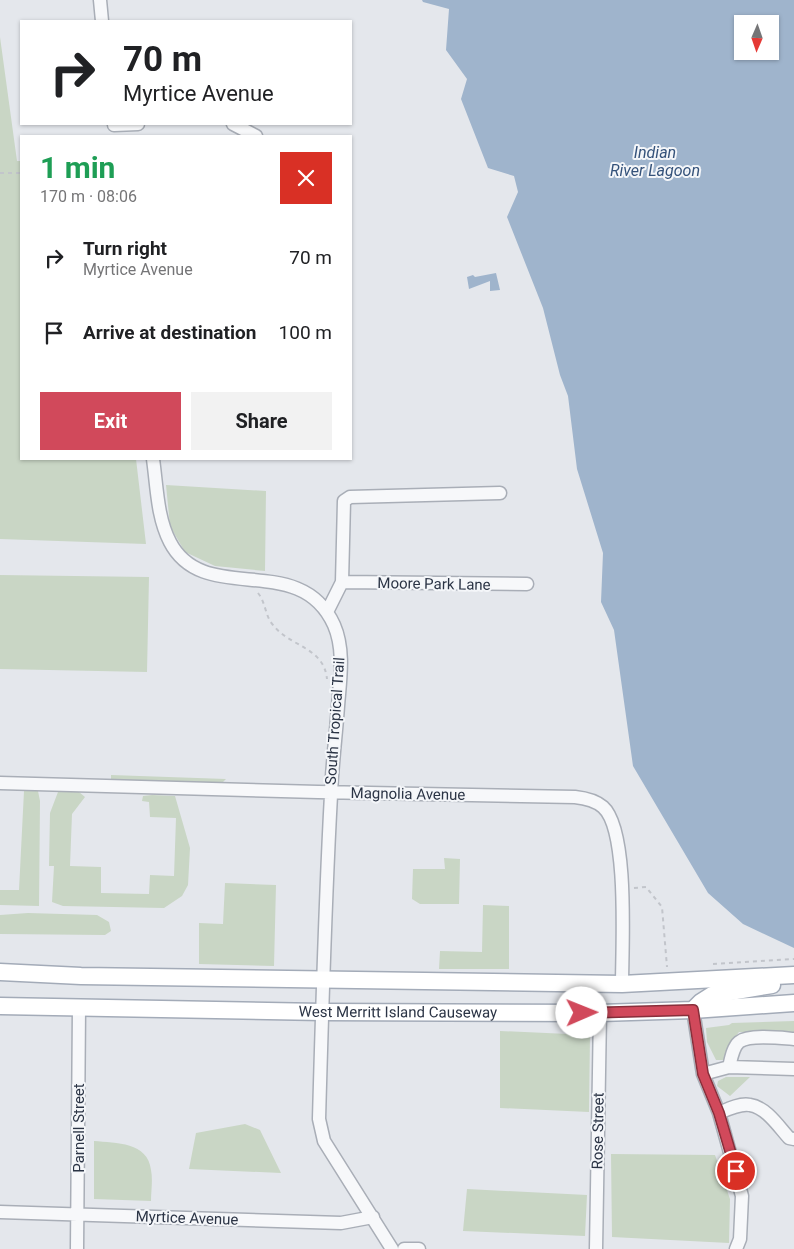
<!DOCTYPE html>
<meta charset="utf-8">
<style>
:root{--surface:#fff;--page:#f2f2f2;--text:#202124;--muted:#757577;--accent:#d1495b}
body{margin:0;font-family:Roboto,sans-serif;background:var(--page);color:var(--text);height:100vh;display:flex;flex-direction:column;font-size:19px;white-space:nowrap}
*{box-sizing:border-box;margin:0}
p{font-size:16px;color:var(--muted)}
.icon{flex:none;width:28px;height:28px;fill:none;stroke:currentColor;stroke-width:2;stroke-linecap:round;stroke-linejoin:round}
.map{position:relative;flex:1;overflow:hidden}
.details{position:absolute;left:20px;top:135px;width:332px;height:325px;display:flex;flex-direction:column;background:var(--surface);border-radius:0px;box-shadow:0 1px 4px #0004}
.details>*{flex:none}
.hud{position:absolute;left:20px;top:20px;width:332px;height:105px;border-radius:0px;box-shadow:0 1px 4px #0004;background:#fff;color:var(--text);overflow:hidden}
.needle{width:32px;rotate:182deg}
.buttons{position:absolute;left:734px;top:15px;display:grid;gap:10px}
.buttons a{display:grid;place-items:center;width:45px;height:45px;border-radius:0px;background:var(--surface);box-shadow:0 1px 4px #0004;font-size:25px}
.pin{position:absolute;display:grid;place-items:center;width:42px;height:42px;color:#fff;margin:-21px;border:2px solid #fff;border-radius:50%;box-shadow:0 1px 5px #0007}
.me{position:absolute;width:55px;margin:-28px;rotate:89deg;stroke-linejoin:round;filter:drop-shadow(0 0 4px #0008)}
.turn{display:flex;align-items:center;gap:18px;height:105px;padding:0 20px;font-size:22px}
.turn .icon{width:65px;height:65px;stroke-width:2.5}
.turn b{display:block;font-size:35px;line-height:42px}
.round{display:grid;place-items:center;flex:none;width:52px;height:52px;border-radius:0px;background:var(--page)}
.summary{display:flex;align-items:center;justify-content:space-between;height:85px;padding:0 20px}
h1{font-size:30px;font-weight:700;line-height:38px;color:#1e9e55}
.cta{display:flex;gap:10px;margin-top:auto;padding:10px 20px}
.cta a{flex:1;height:58px;border-radius:0px;background:var(--accent);color:#fff;font-size:20px;font-weight:700;line-height:58px;text-align:center}
.cta a+a{background:var(--page);color:var(--text)}
ul{padding:0;list-style:none}
li{display:flex;align-items:center;gap:15px;height:75px;padding:0 20px}
li div{flex:1}
li b{display:block;font-size:19px}
li em{font-style:normal}
.map>svg:first-child{display:block}
.green{fill:#c9d6c5}
.water{fill:#9fb4cc;fill-rule:evenodd}
.lines{fill:none;stroke-linecap:round;stroke-linejoin:round}
.minor-casing{stroke:#a9aeb7;stroke-width:15}
.major-casing{stroke:#a3abb8;stroke-width:19}
.path{stroke:#c2c5cb;stroke-width:2;stroke-dasharray:4 4;stroke-linecap:butt}
.minor{stroke:#f7f8fa;stroke-width:12}
.major{stroke:#fff;stroke-width:16}
.route-casing{stroke:#882f3b;stroke-width:12}
.route{stroke:#d1495b;stroke-width:9}
.labels{text-anchor:middle;stroke-width:4;stroke-linejoin:round;paint-order:stroke}
.street-label{font-size:15px;fill:#2b3445;stroke:#f4f6f9}
.water-label{font-size:16px;font-style:italic;fill:#34527a;stroke:#f4f6f9}
</style>
<div class="map">
<svg width="794" height="1249" viewBox="0 0 794 1249">
<rect width="100%" height="100%" fill="#e4e7ec"/>
<path class="green" d="M0,37l17,124h4v298h115l10,85 -146,-5z
M166,485l100,6 -1,80 -50,-5 -30,-14 -15,-26z
M0,575l149,2 -2,95 -147,-3z
M111,775l115,4 -4,4 -105,-1 -6,-3z
M24,791h14l2,10 -1,105 -39,-1v-15h19z
M58,792h21l6,5 -13,17 -2,52 31,1v26l48,1 1,-19 24,1 2,-58 -26,-1 -1,-15 -7,-1 1,-5 9,-1 23,1 15,52 -2,37 -6,11 -18,12 -101,-2 -11,-4 2,-36h-5l1,-53z
M444,858l16,1 -1,45h-39l-8,-5 1,-30h32z
M225,883l51,2 -2,81 -75,-2v-41l24,1z
M483,905l26,1v63h-70l1,-18 42,1z
M28,913l69,2 12,7 2,9 -6,4 -105,-1v-19z
M794,1021v11h-55l-12,16 -3,12h-8l-9,-18 -1,-14 23,-3 3,-2z
M500,1031l90,4 -1,77 -89,-4z
M726,1077h24l-20,19 -13,-10 1,-5z
M245,1124l15,6 21,43 -92,-4 7,-36z
M94,1141c22,2 54,1 57,29 2,10 0,21 0,31l-57,-2z
M611,1154l104,1 15,44 -1,44 -117,-6z
M467,1189l120,6 -2,41 -122,-5z"/>
<path class="water" d="M422,0h372v948l-51,-24 -35,-31 -75,-127 -19,-136 -13,-28 2,-49 -26,-84 -9,-73 -8,-21 -17,-67 -36,-91 11,-25 -4,-16 -26,-8 -27,-69 6,-20 -21,-29 3,-41 -26,-7zM742,24h28v27h-28z
M496,273l4,17 -10,1v-10l-21,8 -2,-12 6,-2 2,2z"/>
<g class="lines">
<defs>
<path id="minor" d="M100,0l2,21
M233,124l23,12
M114,125l24,-1
M153,459c4,28 4,58 17,83 34,66 130,7 164,83 11,25 6,55 4,81 -2,29 -6,59 -7,89 -6,108 -9,216 -12,324l5,22 68,108
M342,582l185,2
M327,612l15,-30 2,-81 6,-4 150,-4
M0,783l318,9 257,5c9,1 20,3 28,10 26,23 19,141 19,177
M693,1010l10,64 16,39 23,83 -2,43 -4,10
M729,1067c2,-8 4,-20 10,-25 10,-8 43,-4 55,-3
M703,1074l26,-7 65,2
M719,1113c9,-4 21,-10 31,-8 16,2 29,22 39,33l5,1
M0,1212l341,11 32,-6
M77,1249l2,-241
M404,1249h15
M596,1249l4,-236"/>
<g id="major">
<path d="M0,972l81,4 541,8 172,-9"/>
<path id="s1" d="M0,1006l322,6 278,1 93,-3 101,-7"/>
<path d="M693,1010l8,-8 11,-7 60,-10"/>
</g>
</defs>
<use href="#minor" class="minor-casing"/>
<use href="#major" class="major-casing"/>
<path class="path" d="M0,173h21
M258,593c8,10 7,23 15,32 17,22 51,22 54,54
M634,888l12,-1 16,20 5,60
M713,964l81,-5"/>
<use href="#minor" class="minor"/>
<use href="#major" class="major"/>
</g>
<g class="lines">
<defs>
<path id="route" d="M582,1013l111,-3 10,64 16,39 17,58"/>
</defs>
<use href="#route" class="route-casing"/>
<use href="#route" class="route"/>
</g>
<g class="labels">
<g class="street-label">
<text transform="translate(434 584) rotate(1)" y="5">Moore Park Lane</text>
<text transform="translate(335 721) rotate(-86)" y="5">South Tropical Trail</text>
<text transform="translate(408 794) rotate(1)" y="5">Magnolia Avenue</text>
<text dy="5" stroke="none"><textPath href="#s1" startOffset="398">West Merritt Island Causeway</textPath></text>
<text transform="translate(79 1128) rotate(-90)" y="5">Parnell Street</text>
<text transform="translate(598 1131) rotate(-89)" y="5">Rose Street</text>
<text transform="translate(187 1218) rotate(2)" y="5">Myrtice Avenue</text>
</g>
<g class="water-label">
<text x="655" y="158">Indian<tspan x="655" dy="18">River Lagoon</tspan></text>
</g>
</g>
</svg>
<div class="buttons">
<a><svg class="needle" viewBox="-14 -14 28 28"><path d="M0-13l5 13h-10z" fill="#e53935"/><path d="M0 13l5-13h-10z" fill="#757577"/></svg></a>
</div>
<div class="pin" style="left:736px;top:1171px;background:#d93025"><svg class="icon" aria-label="arrive" viewBox="0 0 24 24"><path d="M6 21V4h12l-3 4 3 4H6"/></svg></div>
<svg class="me" style="left:582px;top:1013px" viewBox="-20 -20 40 40"><circle r="19" fill="#fff"/><path d="M0-13L10 11 0 6-10 11z" fill="#d1495b"/></svg>
<div class="hud">
<div class="turn"><svg class="icon" aria-label="right" viewBox="0 0 24 24"><path d="M7 20v-9h11M14 6l5 5-5 5"/></svg><div><b>70 m</b>Myrtice Avenue</div></div>
</div>
<section class="details">
<div class="summary"><div><h1>1 min</h1><p>170 m · 08:06</p></div><a class="round" style="background:#d93025;color:#fff"><svg class="icon" aria-label="close" viewBox="0 0 24 24"><path d="M6 6l12 12M18 6L6 18"/></svg></a></div>
<ul>
<li><svg class="icon" aria-label="right" viewBox="0 0 24 24"><path d="M7 20v-9h11M14 6l5 5-5 5"/></svg><div><b>Turn right</b><p>Myrtice Avenue</p></div><em>70 m</em></li>
<li><svg class="icon" aria-label="arrive" viewBox="0 0 24 24"><path d="M6 21V4h12l-3 4 3 4H6"/></svg><div><b>Arrive at destination</b></div><em>100 m</em></li>
</ul>
<div class="cta"><a>Exit</a><a>Share</a></div>
</section>
</div>
